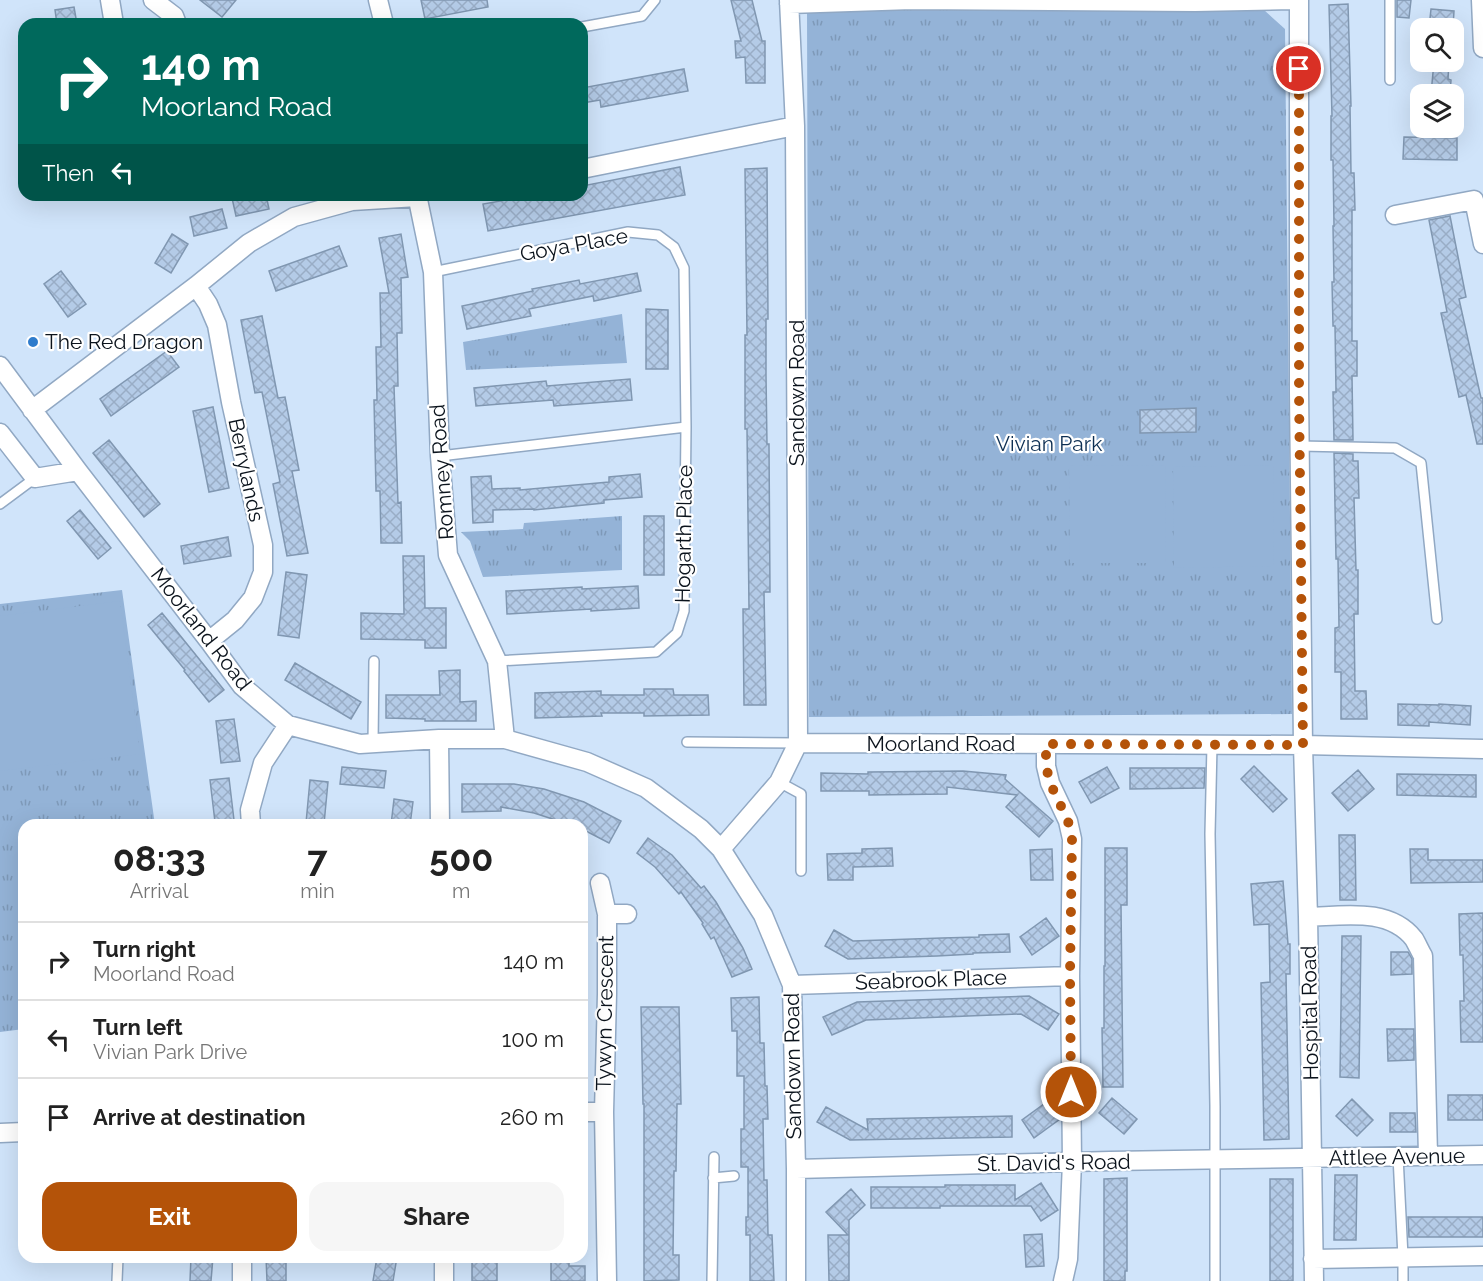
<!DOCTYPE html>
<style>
:root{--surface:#fff;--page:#f6f6f6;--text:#222;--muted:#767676;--line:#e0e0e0;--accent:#b45309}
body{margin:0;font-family:Raleway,sans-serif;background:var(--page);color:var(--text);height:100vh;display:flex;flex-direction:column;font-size:22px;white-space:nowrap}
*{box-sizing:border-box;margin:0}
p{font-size:20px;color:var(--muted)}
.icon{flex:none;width:33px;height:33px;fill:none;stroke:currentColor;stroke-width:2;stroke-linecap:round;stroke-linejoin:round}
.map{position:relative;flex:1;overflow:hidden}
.sheet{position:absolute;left:18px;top:819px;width:570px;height:444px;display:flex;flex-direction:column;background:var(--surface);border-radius:18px;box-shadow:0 6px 24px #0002}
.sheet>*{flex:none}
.banner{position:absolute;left:18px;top:18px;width:570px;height:183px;border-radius:18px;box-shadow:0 6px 24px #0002;background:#00695c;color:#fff;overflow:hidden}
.fabs{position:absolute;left:1410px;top:18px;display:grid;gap:12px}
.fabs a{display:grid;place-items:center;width:54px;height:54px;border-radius:12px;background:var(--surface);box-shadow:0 6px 24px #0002;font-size:30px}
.pin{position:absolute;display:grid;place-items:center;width:51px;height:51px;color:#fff;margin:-26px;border:3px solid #fff;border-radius:50%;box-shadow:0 2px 6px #0007}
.me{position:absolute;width:66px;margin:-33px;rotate:0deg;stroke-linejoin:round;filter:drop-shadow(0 0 4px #0008)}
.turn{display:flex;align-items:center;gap:21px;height:126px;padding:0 24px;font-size:27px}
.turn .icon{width:78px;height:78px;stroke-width:2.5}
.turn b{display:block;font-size:42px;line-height:51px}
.then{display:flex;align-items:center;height:57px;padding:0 24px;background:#0003;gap:12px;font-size:22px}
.eta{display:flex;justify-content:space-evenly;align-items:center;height:102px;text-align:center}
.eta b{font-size:36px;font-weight:700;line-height:42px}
.button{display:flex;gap:12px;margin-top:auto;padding:12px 24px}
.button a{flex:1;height:69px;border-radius:18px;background:var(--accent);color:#fff;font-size:24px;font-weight:700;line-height:69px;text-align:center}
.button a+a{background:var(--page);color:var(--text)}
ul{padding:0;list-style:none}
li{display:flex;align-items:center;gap:18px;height:78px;padding:0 24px;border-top:2px solid var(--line)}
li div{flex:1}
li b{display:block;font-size:22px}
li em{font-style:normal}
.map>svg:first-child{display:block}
.grass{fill:url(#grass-tufts)}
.pitch{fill:#94b3d7}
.building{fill:url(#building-cross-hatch);stroke:#8097b1;stroke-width:1.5}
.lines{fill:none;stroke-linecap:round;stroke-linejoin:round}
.lane-casing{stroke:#91a8c3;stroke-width:12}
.street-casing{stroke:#91a8c3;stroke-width:21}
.lane{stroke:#fff;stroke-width:9}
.street{stroke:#fff;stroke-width:18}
.route{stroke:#b45309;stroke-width:10;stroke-dasharray:0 18}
.poi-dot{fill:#2f7ccc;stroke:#fff;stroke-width:2}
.labels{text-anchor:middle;stroke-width:4.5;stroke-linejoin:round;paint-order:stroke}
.street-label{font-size:21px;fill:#0b131c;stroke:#fff}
.poi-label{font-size:21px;fill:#0b131c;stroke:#fff;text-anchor:start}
.park-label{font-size:21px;fill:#0d2f53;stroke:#fff}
</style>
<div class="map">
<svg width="1483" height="1281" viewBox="0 0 1483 1281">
<defs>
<pattern id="grass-tufts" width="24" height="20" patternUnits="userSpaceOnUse" patternTransform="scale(1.5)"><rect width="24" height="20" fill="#94b3d7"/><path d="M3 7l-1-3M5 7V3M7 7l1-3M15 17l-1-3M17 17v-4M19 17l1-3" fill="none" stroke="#7e99b8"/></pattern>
<pattern id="building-cross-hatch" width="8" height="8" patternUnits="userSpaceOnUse" patternTransform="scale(1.5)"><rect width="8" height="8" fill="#b4cbe7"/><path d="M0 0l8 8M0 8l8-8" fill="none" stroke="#99adc6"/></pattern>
</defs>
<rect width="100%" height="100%" fill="#d0e4fa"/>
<path class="grass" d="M807,8l457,2 21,19 7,685 -483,3z
M622,314l5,49 -161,7 -3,-28z
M622,516v54l-139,7 -13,-36 -9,-9 62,-3 1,-6z
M122,590l33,235h-131v204l-24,3v-428z"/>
<path class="pitch" d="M1165,465l1,98h-96l-1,-97z
M1273,465l1,101 -100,2 -1,-101z
M120,601l20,153 -140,17v-155z"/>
<path class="building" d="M200,0h36l-14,17z
M421,0h66l1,7 -63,12z
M731,0h21l10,41h3v42h-19l-1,-26 -9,1 -1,-17h6z
M1397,0h14l-2,18 -12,-1z
M1348,4l3,102h-1l1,67h3l1,37h-3v131h5v35h-5l1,64h-19l-1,-48h3l-1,-66h-2l-1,-44h2l-1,-56h1l-1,-66h-2v-44h1l-3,-111z
M74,7l3,17h-20l-2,-14z
M1431,9l23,2 -1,17h-24z
M1434,62h15l-1,17 3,1 -1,14h-19z
M684,69l4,22 -87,16 -1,-7 -18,3v-15z
M1404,137l53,1v22l-54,-1z
M680,167l5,28 -197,36 -5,-27 50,-9h49v-9z
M767,168l1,151h-2v56l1,69h2l1,148h-6l2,113h-22l-1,-96h6l-2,-180h-2v-94h2l-2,-166z
M244,195h22l3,14 -33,7 -4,-18z
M222,209l5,19 -33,8 -4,-19z
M1450,216l16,81 -7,2 22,99h2v46h-6l-11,-49 -7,2 -18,-84 6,-1 -18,-92z
M172,234l16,10 -17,29 -16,-10z
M401,234l7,43 -7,1 1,55h-5l1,53h-4l4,117 3,-1 1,41h-21l-1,-52h-4l-2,-91h3l-1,-53h5l-1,-54h9l-10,-55z
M339,246l8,20 -71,25 -7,-20z
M61,271l25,33 -18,13 -24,-33z
M637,273l4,18 -47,10 -1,-5 -64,13 2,7 -64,13 -5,-23 71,-15 -1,-2 47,-9 1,4z
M646,309l22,1v59h-22z
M262,316l16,82 7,-1 14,73 -7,1 16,82 -21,3 -14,-72 7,-2 -18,-90 -7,1 -14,-73z
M167,351l12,16 -68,49 -11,-17z
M630,379l2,21 -78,6 -1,-6 -77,6 -2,-18 72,-7 1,5z
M213,407l16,81 -20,4 -16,-81z
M1196,408v24l-56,1v-23z
M109,440l51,64 -16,13 -51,-64z
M1334,453l19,1v7h5l1,37h-5l2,72h2v44h-4l1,77h11l1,28h-26v-47h-6v-44l4,-1 -1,-68h-2z
M640,474l2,23 -38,3v3l-70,7v-1l-41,1v12l-20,1 -2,-46 20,-1 1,13 28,-1v2l89,-8v-5z
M80,510l31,38 -13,11 -31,-38z
M644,516h20v59h-20z
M228,537l3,19 -47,8 -3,-18z
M403,556h21l1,52h21v40h-21v-8l-64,-1v-26l43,1z
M286,572l21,3 -8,63 -21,-3z
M638,586l1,22 -48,3v-2l-84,5 -1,-23 76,-4v2z
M162,613l62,77 -15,12 -25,-31 1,-1 -37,-45z
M295,663l66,39 -10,17 -66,-39z
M460,670v32l16,-1v20h-51v-2l-39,-1v-23h54l-1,-24z
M644,689h29l1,6h34l1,20 -65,1v-3h-43l1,3 -67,2v-25l66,-2v4h43z
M1398,704l41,1v-1l32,2 -1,19 -41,-3v4l-31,-1z
M234,719l6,42 -19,2 -5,-42z
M1254,766l33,33 -14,13 -32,-33z
M342,767l44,4 -2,17 -44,-4z
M1107,767l12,21 -28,15 -12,-21z
M1130,768h75l-1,20 -74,1z
M1358,770l16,19 -26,22 -16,-18z
M963,771l43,4 -1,4 48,42 -14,16 -33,-30 11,-12 -70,-8v7l-78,1v-4h-48v-18l47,1v-2z
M1397,774l79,1v22l-79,-2z
M229,778l5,42 -19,2 -5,-42z
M310,780l18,2 -4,42 -18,-1z
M462,784h52l30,5 40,13 37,19 -12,22 -27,-14v-4h-11l-37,-12 -33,-6v4l-39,1z
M394,799l19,3 -3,23h-19z
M1339,835h16l1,65h-16z
M648,838l24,17 29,33 3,-2 12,16 27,46 9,21 -20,8 -18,-40 -3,2 -9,-15 1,-1 -22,-31 -2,2 -24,-27 -18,-14z
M892,848l1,18 -40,1v13h-25l-1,-26 35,-1v-4z
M1105,848h22v57h-6l2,182h-20l-1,-59h2v-62h1z
M1052,849l1,31h-22l-1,-30z
M1410,849h18v11h55v22l-72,1z
M1283,881l5,63h2v30h-4l3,165 -25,1 -3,-157 9,-1 -1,-58 -15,1 -3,-41z
M1483,913v129h-22l-1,-41h4l-1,-46h-3l-1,-41z
M1046,918l13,18 -27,19 -12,-18z
M834,930l19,11 89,-3 37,-1v-2l30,-1 1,18 -37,1v1l-36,2 -89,3 -23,-13z
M1342,936h19l-2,142 -19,-1z
M1391,952h17l4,7v15l-21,1z
M1029,996l30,18 -11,16 -27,-16 -155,6 -34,15 -9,-18 34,-15z
M759,997l1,46h4l1,43h2l1,33h-5l1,61h3l1,55h4l2,46h-24v-46h-4v-18h2v-50h-7v-38h3v-53h-7v-45h-5l-1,-33z
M641,1007h38l2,97h-4l-1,67h-2l-1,84h6v25l-35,1v-177h-1z
M1387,1029h27v31l-26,1z
M1448,1095h35v25h-35z
M1112,1098l25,21 -13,15 -25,-21z
M1352,1099l21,21 -16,16 -21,-20z
M1048,1101l12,18 -26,19 -12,-18z
M826,1107l42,23 -1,-11 145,-3v21l-162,3 -33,-18z
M1390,1113h25l1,19h-26z
M1335,1175h22l-1,65h-22z
M1127,1178v93h-2v10h-21v-102z
M1270,1179h23v102h-23z
M1041,1183l17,27 -17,11 -10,-15h-91v2h-69v-21h74v-2h70v15z
M851,1189l14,16 -16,15v61h-20l-1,-46h20l-22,-23z
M1408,1217h75v20h-74z
M1042,1234l2,32 -18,1 -2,-32z
M191,1257h22l-2,24h-21z
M266,1257h20v24h-19z
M377,1257h20l-4,24h-20z
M472,1257h25v24h-25z
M551,1257h18v9h16v15h-34z"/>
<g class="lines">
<defs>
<path id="lane" d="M1390,0v80
M582,27l60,-11 13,-16
M433,272l195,-40 30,3 16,12 10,21 2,159 -2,184 -7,22 -21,19 -159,9
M1300,446l95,2 26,15 16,156
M440,456l246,-29
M0,504l35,-26
M687,742l111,1
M373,743l1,-82
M1212,745l-2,89 5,272v175
M779,782l22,12v77
M1398,1156l5,101v24
M713,1178l21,-2
M117,1281l1,-24
M712,1281l2,-124"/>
<path id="street" d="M110,0l4,24
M153,0l21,16 3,8
M378,0l6,24
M1299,0v392l4,353 5,172 6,364
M1481,0l2,48
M789,4l123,-4 283,2 97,-2
M582,169l213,-43
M417,195l16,77 7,184 8,99 49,106 8,78
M1395,215l79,-15 9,44
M196,286l12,18 9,21 14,77 32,143v27l-10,26 -18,22 -26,21
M0,366l78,105 131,170 33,45 46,39 72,19 79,-5h66l82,23 59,26 55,41 20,20 42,66 29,70 4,184v112
M32,410l164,-124 53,-43 45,-26 58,-16 65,-4
M0,433l35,45 43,-7
M439,739l1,86
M798,743l505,2 180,4
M1046,744v22l4,17 18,38 4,18 -2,137 2,186 -4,97 -5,22
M251,825l-1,-15 13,-47 25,-38
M721,849l58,-67 19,-39 -3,-617 -6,-126
M600,883l7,31v80l-3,118 3,169
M607,914h20
M1308,917c35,-1 81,-10 106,22 3,5 6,12 9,17l5,199
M792,985l278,-9
M582,1112h22
M0,1133l24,-1
M796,1169l314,-8 373,-6
M1313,1259l170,-3
M242,1281v-24
M444,1281v-24"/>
</defs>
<use href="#lane" class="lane-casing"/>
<use href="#street" class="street-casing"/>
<use href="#lane" class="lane"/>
<use href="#street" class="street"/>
</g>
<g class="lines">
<path class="route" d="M1071,1092l-1,-117 2,-136 -4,-18 -18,-38 -4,-17v-22l257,1 -4,-353v-323"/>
</g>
<circle class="poi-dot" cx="33" cy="342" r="6"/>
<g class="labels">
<g class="street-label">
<text transform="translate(574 245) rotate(-10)" y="7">Goya Place</text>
<text transform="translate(797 393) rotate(-90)" y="7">Sandown Road</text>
<text transform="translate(246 470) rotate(78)" y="7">Berrylands</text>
<text transform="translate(442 472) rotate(-94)" y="7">Romney Road</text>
<text transform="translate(684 534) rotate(-89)" y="7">Hogarth Place</text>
<text transform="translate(201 629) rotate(52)" y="7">Moorland Road</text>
<text x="941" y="751">Moorland Road</text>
<text transform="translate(931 980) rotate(-2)" y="7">Seabrook Place</text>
<text transform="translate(605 1013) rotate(-89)" y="7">Tywyn Crescent</text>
<text transform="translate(1310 1013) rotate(-91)" y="7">Hospital Road</text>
<text transform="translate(793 1066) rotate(-91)" y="7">Sandown Road</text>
<text transform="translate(1397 1157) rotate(-1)" y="7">Attlee Avenue</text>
<text transform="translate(1054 1163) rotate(-1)" y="7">St. David's Road</text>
</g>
<g class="poi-label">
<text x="45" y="349">The Red Dragon</text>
</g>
<g class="park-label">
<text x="1049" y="451">Vivian Park</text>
</g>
</g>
</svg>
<div class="fabs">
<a><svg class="icon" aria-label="search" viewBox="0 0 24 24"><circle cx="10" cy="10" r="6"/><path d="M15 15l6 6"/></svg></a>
<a><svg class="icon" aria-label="layers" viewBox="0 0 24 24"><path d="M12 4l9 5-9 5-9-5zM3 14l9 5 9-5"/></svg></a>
</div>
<div class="pin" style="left:1299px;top:69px;background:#d93025"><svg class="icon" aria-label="arrive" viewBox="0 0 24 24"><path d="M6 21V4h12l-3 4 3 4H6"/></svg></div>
<svg class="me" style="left:1071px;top:1092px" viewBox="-20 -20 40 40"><circle r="17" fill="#b45309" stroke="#fff" stroke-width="3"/><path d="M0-11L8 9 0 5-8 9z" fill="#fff"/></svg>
<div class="banner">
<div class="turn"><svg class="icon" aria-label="right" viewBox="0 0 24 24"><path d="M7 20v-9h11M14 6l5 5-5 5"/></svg><div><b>140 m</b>Moorland Road</div></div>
<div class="then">Then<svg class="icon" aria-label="left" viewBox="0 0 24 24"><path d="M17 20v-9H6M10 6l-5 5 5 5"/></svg></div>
</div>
<section class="sheet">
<div class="eta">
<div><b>08:33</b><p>Arrival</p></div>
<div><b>7</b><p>min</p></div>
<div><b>500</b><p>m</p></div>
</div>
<ul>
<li><svg class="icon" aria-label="right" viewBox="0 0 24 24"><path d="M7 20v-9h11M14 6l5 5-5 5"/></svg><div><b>Turn right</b><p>Moorland Road</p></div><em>140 m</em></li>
<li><svg class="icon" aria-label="left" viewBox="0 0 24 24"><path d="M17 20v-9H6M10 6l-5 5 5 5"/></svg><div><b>Turn left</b><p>Vivian Park Drive</p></div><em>100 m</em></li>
<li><svg class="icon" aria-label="arrive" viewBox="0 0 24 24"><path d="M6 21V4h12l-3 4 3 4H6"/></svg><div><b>Arrive at destination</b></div><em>260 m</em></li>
</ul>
<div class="button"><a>Exit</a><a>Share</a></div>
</section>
</div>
